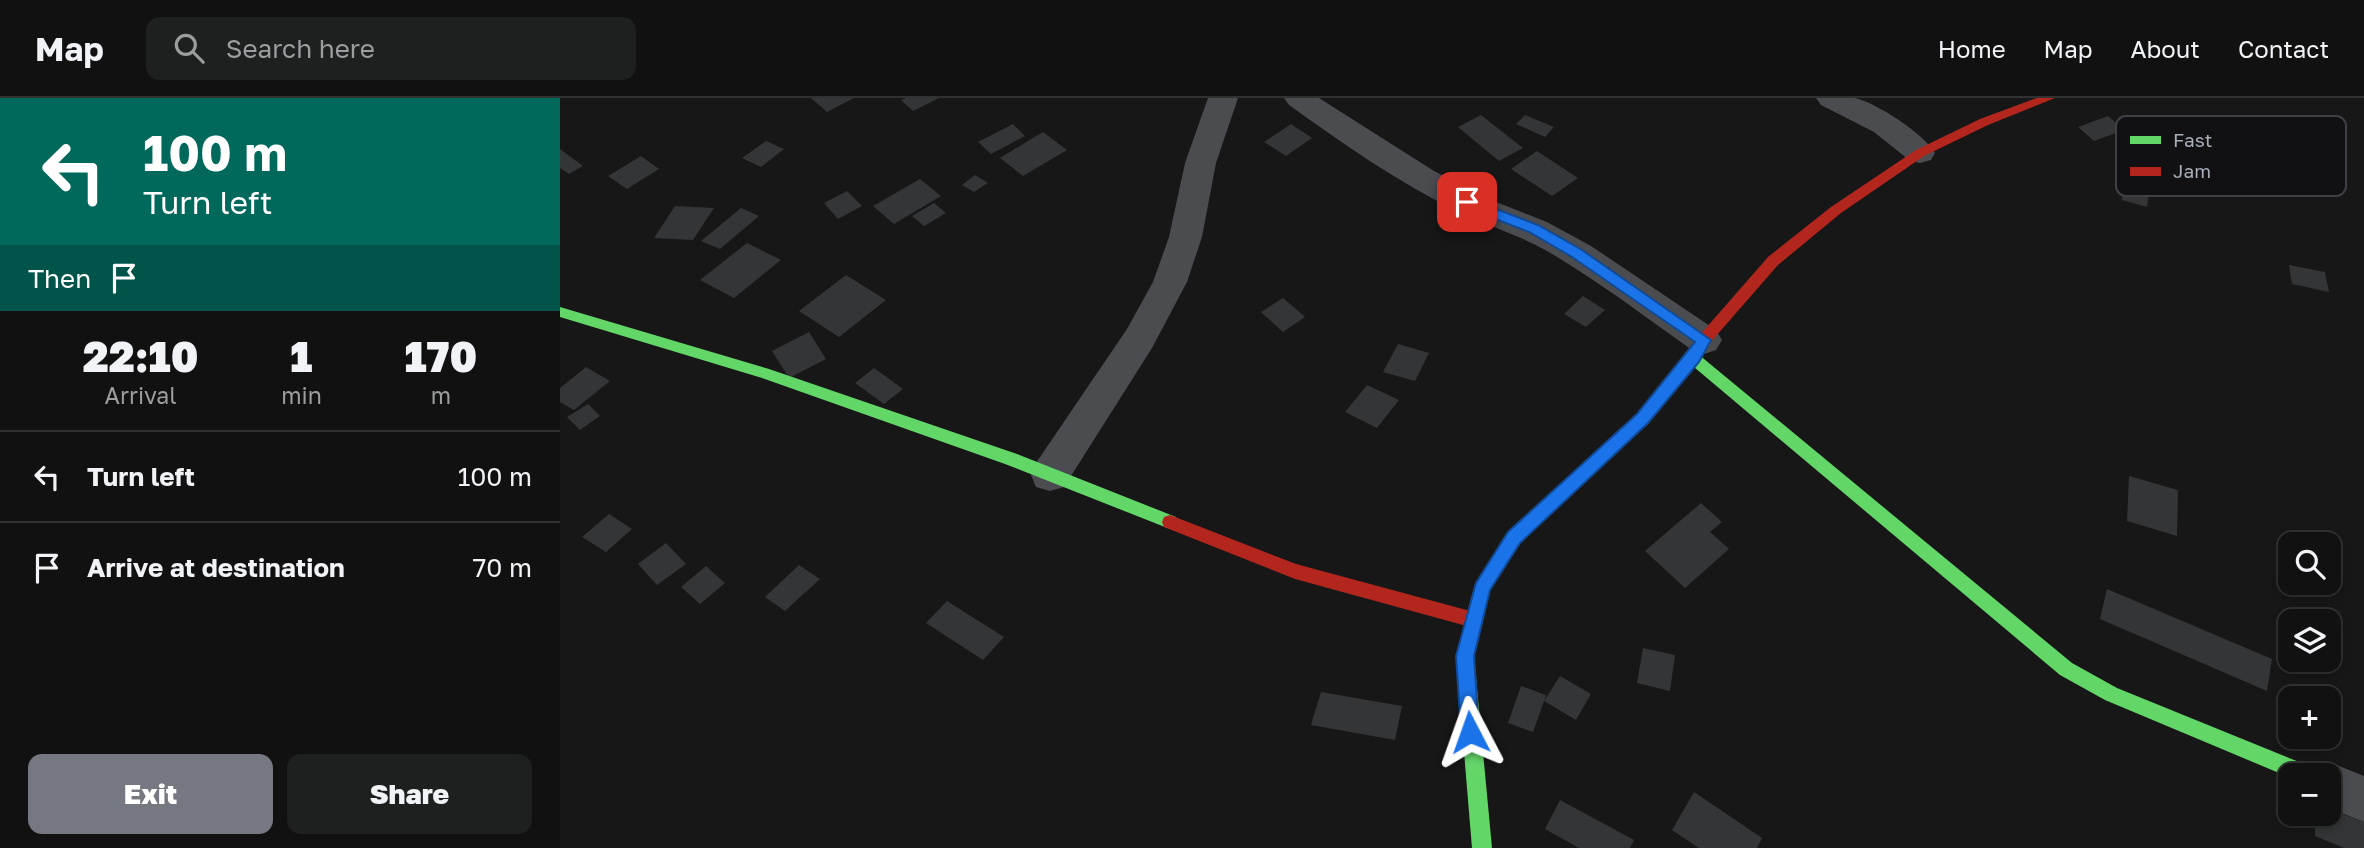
<!DOCTYPE html>
<meta charset="utf-8">
<style>
:root{--surface:#111;--page:#1e1f1f;--text:#f1f3f6;--muted:#9c9d9f;--line:#303131;--accent:#757880}
body{margin:0;font-family:"Golos Text",sans-serif;background:var(--page);color:var(--text);height:100vh;display:flex;flex-direction:column;font-size:26px;white-space:nowrap}
*{box-sizing:border-box;margin:0}
p{font-size:23px;color:var(--muted)}
.icon{flex:none;width:38px;height:38px;fill:none;stroke:currentColor;stroke-width:2;stroke-linecap:round;stroke-linejoin:round}
.map{position:relative;flex:1;overflow:hidden}
.side{display:flex;flex-direction:column;background:var(--surface);width:560px}
.side>*{flex:none}
.hud{background:#00695c;color:#fff;overflow:hidden}
.buttons{position:absolute;left:1718px;top:434px;display:grid;gap:14px}
.buttons a{display:grid;place-items:center;width:63px;height:63px;border-radius:14px;background:var(--surface);box-shadow:0 4px 10px #0003,0 0 0 2px var(--line);font-size:35px}
.pin{position:absolute;display:grid;place-items:center;width:60px;height:60px;color:#fff;margin:-30px;border-radius:14px;box-shadow:0 4px 10px #0006}
.me{position:absolute;width:77px;margin:-38px;rotate:356deg;stroke-linejoin:round;filter:drop-shadow(0 0 5px #0008)}
.turn{display:flex;align-items:center;gap:24px;height:147px;padding:0 28px;font-size:32px}
.turn .icon{width:91px;height:91px;stroke-width:2.5}
.turn b{display:block;font-size:49px;line-height:60px}
.then{display:flex;align-items:center;height:66px;padding:0 28px;background:#0003;gap:14px;font-size:26px}
.eta{display:flex;justify-content:space-evenly;align-items:center;height:119px;text-align:center}
.eta b{font-size:42px;font-weight:800;line-height:49px}
.button{display:flex;gap:14px;margin-top:auto;padding:14px 28px}
.button a{flex:1;height:80px;border-radius:14px;background:var(--accent);color:#fff;font-size:28px;font-weight:800;line-height:80px;text-align:center}
.button a+a{background:var(--page);color:var(--text)}
ul{padding:0;list-style:none}
li{display:flex;align-items:center;gap:21px;height:91px;padding:0 28px;border-top:2px solid var(--line)}
li div{flex:1}
li b{display:block;font-size:26px}
li em{font-style:normal}
header{display:flex;align-items:center;gap:42px;box-sizing:border-box;height:98px;padding:0 35px;background:var(--surface);border-bottom:2px solid var(--line)}
header strong{font-size:33px}
nav{display:flex;gap:38px;margin-inline-start:auto;font-size:24px}
.search{width:490px;height:63px;background:var(--page);display:flex;align-items:center;gap:18px;box-sizing:border-box;padding:0 24px;border-radius:14px;color:var(--muted);font-size:26px}
main{display:flex;flex:1;min-height:0}
.map>svg:first-child{display:block}
.building{fill:#343537}
.lines{fill:none;stroke-linecap:round;stroke-linejoin:round}
.street{fill:#4b4c50;fill-rule:evenodd}
.fast{fill:#63d668;fill-rule:evenodd}
.jam{fill:#b3261e;fill-rule:evenodd}
.route{fill:#1a73e8;stroke:#114b97;stroke-width:2}
.key{fill:#111113;stroke:#3e4045;stroke-width:2}
.key-label{font-size:19px;fill:#a8adb8}
</style>
<header>
<strong>Map</strong>
<div class="search"><svg class="icon" aria-label="search" viewBox="0 0 24 24"><circle cx="10" cy="10" r="6"/><path d="M15 15l6 6"/></svg>Search here</div>
<nav><a>Home</a><a>Map</a><a>About</a><a>Contact</a></nav>
</header>
<main>
<section class="side">
<div class="hud">
<div class="turn"><svg class="icon" aria-label="left" viewBox="0 0 24 24"><path d="M17 20v-9H6M10 6l-5 5 5 5"/></svg><div><b>100 m</b>Turn left</div></div>
<div class="then">Then<svg class="icon" aria-label="arrive" viewBox="0 0 24 24"><path d="M6 21V4h12l-3 4 3 4H6"/></svg></div>
</div>
<div class="eta">
<div><b>22:10</b><p>Arrival</p></div>
<div><b>1</b><p>min</p></div>
<div><b>170</b><p>m</p></div>
</div>
<ul>
<li><svg class="icon" aria-label="left" viewBox="0 0 24 24"><path d="M17 20v-9H6M10 6l-5 5 5 5"/></svg><div><b>Turn left</b></div><em>100 m</em></li>
<li><svg class="icon" aria-label="arrive" viewBox="0 0 24 24"><path d="M6 21V4h12l-3 4 3 4H6"/></svg><div><b>Arrive at destination</b></div><em>70 m</em></li>
</ul>
<div class="button"><a>Exit</a><a>Share</a></div>
</section>
<div class="map">
<svg width="1804" height="750" viewBox="0 0 1804 750">
<rect width="100%" height="100%" fill="#171717"/>
<path class="building" d="M251,0h43l-27,14z
M346,0h33l-26,13 -12,-11z
M921,17l42,33 -24,13 -41,-34z
M965,17l29,12 -9,10 -29,-13z
M1548,18l16,14 -30,11 -16,-14z
M453,26l12,12 -34,18 -13,-12z
M731,26l21,14 -26,18 -22,-14z
M483,34l24,18 -44,26 -23,-18z
M206,43l18,8 -23,18 -19,-9z
M0,51l23,17 -14,8 -9,-6z
M977,53l41,27 -26,18 -41,-27z
M81,58l18,13 -32,20 -19,-13z
M415,77l13,8 -14,9 -12,-7z
M360,81l21,17 -47,28 -21,-18z
M1563,89l26,6 -2,14 -25,-7z
M287,93l15,15 -24,13 -14,-16z
M374,105l12,10 -22,13 -12,-10z
M115,108l39,2 -21,32 -39,-2z
M181,110l18,8 -39,33 -19,-8z
M187,145l34,17 -47,38 -34,-18z
M1729,167l36,7 4,20 -37,-8z
M286,177l40,25 -47,37 -40,-26z
M1023,198l22,14 -19,17 -22,-13z
M723,200l22,19 -22,15 -22,-20z
M249,234l17,27 -37,19 -17,-27z
M838,246l31,9 -14,28 -32,-9z
M26,269l24,14 -36,29 -14,-8v-14z
M314,270l29,21 -19,15 -29,-21z
M807,287l32,15 -22,28 -32,-16z
M28,306l12,12 -20,14 -13,-13z
M1569,378l49,14 -1,46 -50,-15z
M1141,405l21,19 -12,10 19,17 -44,39 -40,-37z
M49,416l23,15 -26,23 -24,-15z
M106,445l20,21 -29,21 -19,-21z
M239,467l21,14 -35,32 -20,-14z
M146,468l19,17 -25,21 -19,-17z
M1547,491l165,70 -5,32 -167,-72z
M387,503l57,36 -21,23 -57,-37z
M1083,550l32,7 -5,36 -33,-8z
M1000,578l31,18 -15,26 -32,-19 -11,31 -25,-9 13,-37 25,9 -2,6z
M761,594l81,14 -7,34 -84,-15z
M1134,694l68,46 -5,10h-58l-27,-18z
M1000,702l74,40 -4,8h-51l-34,-19z
M1769,711l35,13v26h-20l-29,-12v-22h14z"/>
<g class="lines">
<path class="street" d="M648,0h30l-22,65 -14,74 -15,45 -35,66 -88,139 -14,4 -14,-4 -5,-12 5,-12 91,-134 26,-47 16,-45 16,-74z
M724,0h35l115,73 52,27 61,24 44,24 125,84 6,10 -6,10 -12,4 -12,-4c-48,-34 -95,-70 -145,-99 -30,-17 -62,-26 -92,-41 -59,-29 -113,-67 -166,-105z
M1256,0c12,0 27,0 39,0 22,5 69,36 80,55l-4,7 -11,3 -11,-3 -35,-28 -53,-27z
M1769,664l35,14v46l-35,-14v-33h-19l3,-6z"/>
<path class="fast" d="M0,209l209,62 248,85 159,63 2,5 -2,5 -6,2 -165,-65 -243,-86 -202,-61z
M1133,254l5,2 374,309 45,25 197,80 2,7h-25v3l-186,-78 -45,-25 -372,-313 -2,-4 2,-4z
M1106,286l7,6 -25,32 -128,121 -30,47 -16,66 18,192h-20l-16,-192 18,-68 34,-55 130,-119 23,-28z"/>
<path class="jam" d="M1477,0h18l-67,27 -64,31 -83,57 -63,52 -69,79 -38,50h-10l-2,-4 2,-4 38,-50 69,-79 63,-50 85,-57 64,-31z
M610,417l126,49 178,48 6,2 3,6 -3,6 -6,2 -179,-49 -131,-52 -2,-5 2,-5z"/>
</g>
<path class="route" d="M907,100l71,27 44,25 129,90 -12,22 -51,61 -128,120 -30,47 -16,66 5,76 -2,6 -7,3 -6,-3 -3,-6 -5,-76 20,-73 32,-51 129,-118 58,-72 -123,-85 -43,-25 -67,-26 -2,-4z"/>
<rect x="1556" y="18" width="230" height="80" rx="10" class="key"/>
<rect x="1570" y="38" width="31" height="8" fill="#63d668"/>
<rect x="1570" y="69" width="31" height="9" fill="#b3261e"/>
<g class="key-label">
<text x="1613" y="49">Fast</text>
<text x="1613" y="80">Jam</text>
</g>
</svg>
<div class="buttons">
<a><svg class="icon" aria-label="search" viewBox="0 0 24 24"><circle cx="10" cy="10" r="6"/><path d="M15 15l6 6"/></svg></a>
<a><svg class="icon" aria-label="layers" viewBox="0 0 24 24"><path d="M12 4l9 5-9 5-9-5zM3 14l9 5 9-5"/></svg></a>
<a>+</a>
<a>−</a>
</div>
<div class="pin" style="left:907px;top:104px;background:#d93025"><svg class="icon" aria-label="arrive" viewBox="0 0 24 24"><path d="M6 21V4h12l-3 4 3 4H6"/></svg></div>
<svg class="me" style="left:910px;top:634px" viewBox="-20 -20 40 40"><path d="M0-17L14 15 0 8-14 15z" fill="#1a73e8" stroke="#fff" stroke-width="4"/></svg>
</div>
</main>
